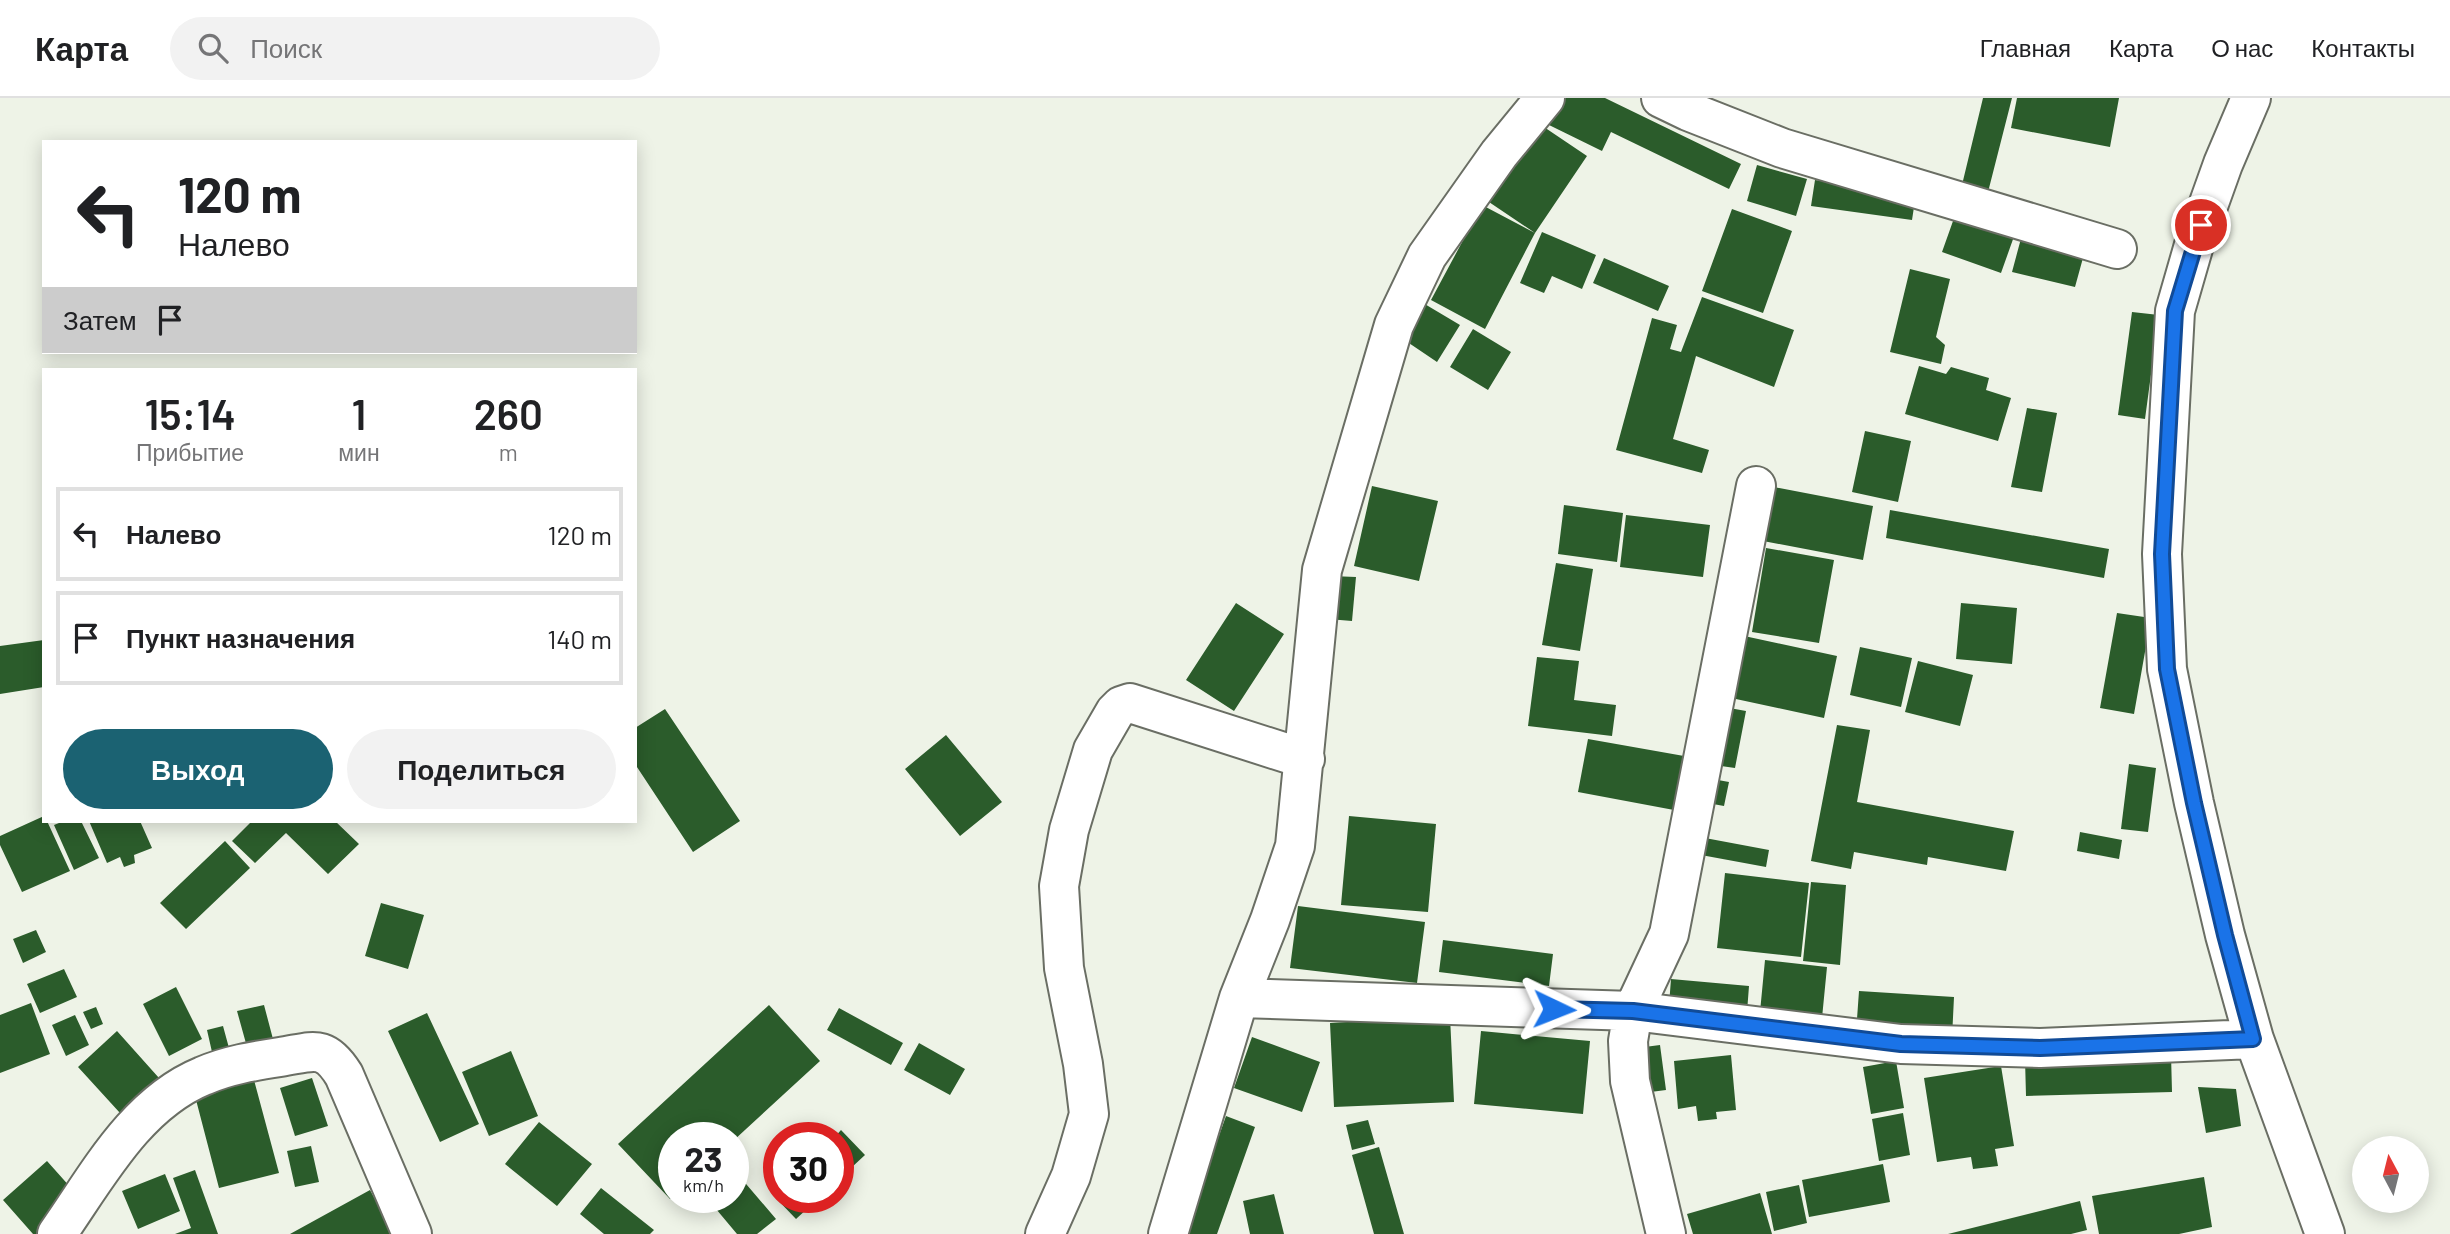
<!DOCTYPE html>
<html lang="ru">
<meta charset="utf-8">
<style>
:root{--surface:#fff;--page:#f2f2f2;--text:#202124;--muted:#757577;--line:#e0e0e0;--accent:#1b6272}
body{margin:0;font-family:Barlow,sans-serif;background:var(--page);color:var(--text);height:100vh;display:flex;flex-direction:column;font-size:26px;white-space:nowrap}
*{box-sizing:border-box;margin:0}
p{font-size:23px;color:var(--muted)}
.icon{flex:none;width:38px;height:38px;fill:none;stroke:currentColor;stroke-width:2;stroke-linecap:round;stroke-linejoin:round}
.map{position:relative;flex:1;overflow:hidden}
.panel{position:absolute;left:42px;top:270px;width:595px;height:455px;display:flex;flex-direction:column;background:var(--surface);border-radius:0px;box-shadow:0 4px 18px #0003}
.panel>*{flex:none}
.banner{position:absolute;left:42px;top:42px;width:595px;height:214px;border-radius:0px;box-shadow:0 4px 18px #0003;background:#fff;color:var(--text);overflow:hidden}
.needle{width:46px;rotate:353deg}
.controls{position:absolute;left:2352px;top:1038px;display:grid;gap:14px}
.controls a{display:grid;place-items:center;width:77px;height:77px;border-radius:50%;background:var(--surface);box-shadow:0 4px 18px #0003;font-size:35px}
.speed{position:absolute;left:658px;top:1024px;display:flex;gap:14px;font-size:35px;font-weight:700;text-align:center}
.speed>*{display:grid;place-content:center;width:91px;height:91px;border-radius:50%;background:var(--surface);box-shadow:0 4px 18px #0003;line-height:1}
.speed small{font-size:18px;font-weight:400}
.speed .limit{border:10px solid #d22;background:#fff;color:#111}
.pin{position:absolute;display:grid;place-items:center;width:60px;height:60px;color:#fff;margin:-30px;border:4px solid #fff;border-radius:50%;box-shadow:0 2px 7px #0007}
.me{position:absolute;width:77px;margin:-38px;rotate:92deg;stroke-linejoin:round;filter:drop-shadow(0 0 5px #0008)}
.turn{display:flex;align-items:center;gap:24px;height:147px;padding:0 21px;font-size:32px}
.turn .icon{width:91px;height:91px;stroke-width:2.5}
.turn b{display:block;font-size:49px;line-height:60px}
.then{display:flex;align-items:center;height:66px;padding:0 21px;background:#0003;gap:14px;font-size:26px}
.eta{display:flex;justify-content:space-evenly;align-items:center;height:119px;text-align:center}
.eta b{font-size:42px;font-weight:600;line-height:49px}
.primary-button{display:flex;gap:14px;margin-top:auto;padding:14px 21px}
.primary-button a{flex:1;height:80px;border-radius:42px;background:var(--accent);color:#fff;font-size:28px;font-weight:600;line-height:80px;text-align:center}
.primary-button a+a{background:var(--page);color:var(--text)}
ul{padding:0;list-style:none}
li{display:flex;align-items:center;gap:21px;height:94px;margin:0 14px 10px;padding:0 7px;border:4px solid var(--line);border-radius:0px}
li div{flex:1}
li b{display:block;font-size:26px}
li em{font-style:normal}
header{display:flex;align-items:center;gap:42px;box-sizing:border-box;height:98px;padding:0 35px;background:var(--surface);border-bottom:2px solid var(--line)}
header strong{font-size:33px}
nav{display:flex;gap:38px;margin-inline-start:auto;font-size:24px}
.search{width:490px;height:63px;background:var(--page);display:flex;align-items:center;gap:18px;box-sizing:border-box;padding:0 24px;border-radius:38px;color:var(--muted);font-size:26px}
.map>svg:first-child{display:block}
.building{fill:#2b5c2b}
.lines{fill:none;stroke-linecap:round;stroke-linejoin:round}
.minor-casing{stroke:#6a6e64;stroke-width:42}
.minor{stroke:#fff;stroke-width:38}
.route-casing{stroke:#114b97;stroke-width:18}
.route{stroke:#1a73e8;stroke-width:12}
</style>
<header>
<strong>Карта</strong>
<div class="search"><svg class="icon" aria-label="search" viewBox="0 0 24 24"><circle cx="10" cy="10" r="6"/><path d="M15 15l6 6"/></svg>Поиск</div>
<nav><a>Главная</a><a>Карта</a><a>О нас</a><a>Контакты</a></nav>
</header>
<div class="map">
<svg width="2450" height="1136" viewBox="0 0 2450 1136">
<rect width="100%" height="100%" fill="#eef3e7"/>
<path class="building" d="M1563,0h42l136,66 -12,25 -118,-57 -9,19 -53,-26z
M1983,0h29l-25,98 -26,-7z
M2017,0h102l-9,49 -99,-19z
M1538,25l49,33 -52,77 -49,-33z
M1757,67l50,14 -11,37 -49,-15z
M1815,82l101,14 -4,26 -101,-14z
M1482,107l53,28 -50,96 -54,-29z
M1958,109l59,21 -16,45 -59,-21z
M1732,111l60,22 -29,82 -61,-22z
M2023,133l63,16 -11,40 -63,-15z
M1542,134l54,23 -14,34 -30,-13 -8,17 -24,-10z
M1604,160l65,28 -11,25 -65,-28z
M1910,171l40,10 -14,58 9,8 -4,19 -51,-12z
M1702,199l92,33 -20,57 -78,-31 -23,83 36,11 -7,23 -86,-23 36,-132 25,7 -7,24 11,3z
M1423,205l37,22 -23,37 -37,-25z
M2132,214l27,3 -14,104 -27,-4z
M1473,231l38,23 -23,38 -38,-23z
M1919,268l27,8 5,-7 38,11 -3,12 25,8 -13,43 -93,-27z
M2027,310l30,5 -15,79 -31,-5z
M1865,333l46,10 -13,61 -46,-10z
M1372,388l66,15 -19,80 -65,-15z
M1774,389l99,19 -10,54 -100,-19z
M1564,407l59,8 -6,49 -59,-8z
M1890,412l219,39 -5,29 -218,-40z
M1626,417l84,10 -7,52 -83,-10z
M1766,450l68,12 -15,83 -67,-11z
M1556,465l37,6 -13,82 -38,-6z
M1331,478l25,1 -4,44 -24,-2z
M1236,505l48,31 -50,77 -48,-31z
M1961,505l56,5 -5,56 -56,-5z
M2117,515l34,5 -17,96 -34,-6z
M1735,536l102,22 -13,62 -102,-22z
M44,542v47l-44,7v-48z
M1860,549l52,11 -11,49 -51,-12z
M1537,559l42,4 -5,39 42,5 -4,31 -84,-10z
M1918,563l55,14 -13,51 -55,-14z
M1724,609l22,4 -11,57 -21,-3z
M665,611l75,112 -47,31 -58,-88v-36z
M1837,627l33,5 -13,72 157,29 -8,40 -78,-14 -1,8 -73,-13 -3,17 -40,-8z
M946,637l56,67 -42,34 -55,-67z
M1588,641l96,17 -10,54 -96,-18z
M2129,666l27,4 -8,64 -27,-3z
M1707,680l22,4 -5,24 -22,-4z
M44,718v5h3l23,50 -48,21 -22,-47v-9z
M1349,718l87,8 -8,88 -87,-7z
M64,723h17l18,37 -25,12 -20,-45z
M89,723h51l12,27 -18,7 1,8 -11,4 -4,-10 -13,6z
M252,723h83l24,23 -31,30 -42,-41 -31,30 -23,-22z
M2080,734l42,8 -3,19 -42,-8z
M1705,740l64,12 -3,17 -65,-12z
M225,743l25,27 -64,61 -26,-26z
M1725,775l84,10 -8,74 -84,-9z
M1811,784l35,3 -6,80 -37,-4z
M381,805l43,12 -16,54 -43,-13z
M1298,808l127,16 -8,61 -127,-15z
M36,832l10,22 -23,11 -10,-24z
M1443,842l110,14 -4,32 -110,-14z
M1765,862l62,7 -5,51 -62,-6z
M64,871l13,28 -37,16 -13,-29z
M1671,881l78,7 -2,26 -78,-7z
M176,889l26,52 -33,17 -26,-52z
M1859,893l95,6 -2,41 -96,-5z
M31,905l19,51 -50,19v-58z
M264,907l9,34 -26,8 -10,-36z
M769,907l51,56 -87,80v-3h-59v58l-4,3 -52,-55z
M96,909l7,17 -12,5 -8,-17z
M839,910l64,35 -12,22 -64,-35z
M427,915l52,111 -39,18 -52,-111z
M75,917l14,30 -23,11 -14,-31z
M1450,918l4,86 -120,5 -4,-84z
M223,928l6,22 -17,4 -5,-22z
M117,933l42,47 -39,35 -42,-46z
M1481,933l109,10 -7,73 -109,-10z
M1252,939l68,25 -18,50 -68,-24z
M919,945l46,26 -15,26 -46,-25z
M1660,947l6,45 -23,3 -6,-45z
M511,953l27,65 -49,20 -27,-64z
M2171,956l1,38 -146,4 -1,-37z
M1731,957l5,55 -20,2 1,7 -19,2 -2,-15 -18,3 -4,-48z
M1896,963l8,47 -33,6 -8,-47z
M2001,968l13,80 -19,3 3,17 -25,3 -2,-12 -34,5 -13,-84z
M312,980l16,48 -33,10 -15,-48z
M254,982l25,93 -60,15 -24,-92z
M2198,989l38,2 5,37 -35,7z
M1903,1015l7,42 -31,6 -7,-42z
M1226,1018l29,11 -38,107h-33z
M1368,1022l7,24 -23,6 -6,-25z
M539,1024l53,42 -35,42 -52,-42z
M841,1032l24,25 -27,25v-42h-4z
M311,1048l8,36 -24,5 -8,-36z
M1379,1049l25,87h-30l-22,-79z
M47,1063l33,37 -42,36h-5l-30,-34z
M1883,1066l7,38 -81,15 -7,-37z
M195,1072l23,64h-43l16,-6 -18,-50z
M735,1073l41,48 -19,15h-20l-31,-37h27z
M165,1076l15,37 -42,18 -16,-38z
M2204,1079l8,50 -33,7h-80l-7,-38z
M1799,1087l8,38 -33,8 -8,-39z
M601,1090l53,42 -4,4h-46l-24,-20z
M370,1092l24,44h-104z
M779,1092v7h41l-24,22 -23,-24z
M1760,1095l12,41h-79l-6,-20z
M1274,1096l10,40h-34l-7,-33z
M2080,1103l7,29 -16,4h-123z"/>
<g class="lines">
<defs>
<path id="minor" d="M1661,0l27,13 94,37 335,101
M2251,0l-28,66 -29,81 -19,66 -13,243 5,115 27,134 31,132 29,104 71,195
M1239,900l394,13 268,33 139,4 214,-9
M57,1136c40,-57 78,-130 146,-158 25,-11 51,-15 77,-19 33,-5 44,-14 64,18l68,159
M1045,1136l26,-58 18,-62 -6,-50 -19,-96 -5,-82 10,-56 24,-80 22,-38 6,-6 9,-3 175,56
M1168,1136l71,-236 31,-78 25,-74 27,-276 72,-245 33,-69 72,-102 46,-56
M1666,1136l-36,-153 -2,-40 5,-30 36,-77 87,-448"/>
</defs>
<use href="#minor" class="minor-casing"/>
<use href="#minor" class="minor"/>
</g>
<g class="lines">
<defs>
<path id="route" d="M1554,911l79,2 268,33 139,4 213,-9 -28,-104 -31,-132 -27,-134 -5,-115 13,-243 26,-86"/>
</defs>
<use href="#route" class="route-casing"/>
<use href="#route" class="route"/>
</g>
</svg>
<div class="controls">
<a><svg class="needle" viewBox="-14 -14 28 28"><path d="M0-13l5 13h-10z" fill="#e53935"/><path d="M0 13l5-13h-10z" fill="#757577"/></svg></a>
</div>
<div class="speed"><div>23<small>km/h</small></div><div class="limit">30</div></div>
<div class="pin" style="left:2201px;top:127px;background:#d93025"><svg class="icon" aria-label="arrive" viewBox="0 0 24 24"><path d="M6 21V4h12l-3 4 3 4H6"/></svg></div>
<svg class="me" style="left:1554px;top:911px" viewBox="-20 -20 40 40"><path d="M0-17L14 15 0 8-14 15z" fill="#1a73e8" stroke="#fff" stroke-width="4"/></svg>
<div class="banner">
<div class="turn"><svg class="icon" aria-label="left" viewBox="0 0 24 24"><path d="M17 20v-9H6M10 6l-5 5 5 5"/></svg><div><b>120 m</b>Налево</div></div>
<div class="then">Затем<svg class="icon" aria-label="arrive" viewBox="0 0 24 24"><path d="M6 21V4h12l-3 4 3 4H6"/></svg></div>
</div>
<section class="panel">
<div class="eta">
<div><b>15:14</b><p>Прибытие</p></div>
<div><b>1</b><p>мин</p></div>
<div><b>260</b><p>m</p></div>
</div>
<ul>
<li><svg class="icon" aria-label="left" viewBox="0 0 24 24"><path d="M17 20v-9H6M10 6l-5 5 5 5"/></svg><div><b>Налево</b></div><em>120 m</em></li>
<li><svg class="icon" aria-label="arrive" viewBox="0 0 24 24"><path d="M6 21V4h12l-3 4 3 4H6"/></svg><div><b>Пункт назначения</b></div><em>140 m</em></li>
</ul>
<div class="primary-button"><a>Выход</a><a>Поделиться</a></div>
</section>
</div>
